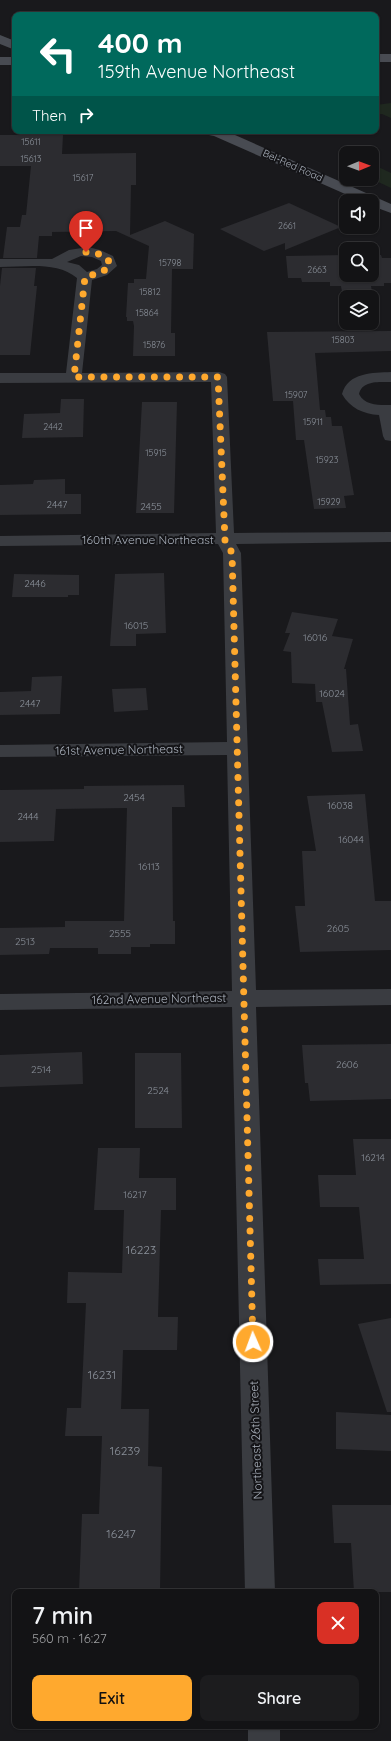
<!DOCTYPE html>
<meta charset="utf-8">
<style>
:root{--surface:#131315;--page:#1c1c1e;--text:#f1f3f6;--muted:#9d9ea0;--line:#323234;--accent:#ffa92e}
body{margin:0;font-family:Quicksand,sans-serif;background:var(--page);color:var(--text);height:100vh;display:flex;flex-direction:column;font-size:15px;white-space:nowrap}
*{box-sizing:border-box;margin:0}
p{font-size:13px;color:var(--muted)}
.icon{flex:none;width:22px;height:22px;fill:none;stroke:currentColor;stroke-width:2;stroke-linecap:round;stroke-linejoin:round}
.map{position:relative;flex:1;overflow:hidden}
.drawer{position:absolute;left:12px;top:1589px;width:367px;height:140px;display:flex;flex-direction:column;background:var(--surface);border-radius:8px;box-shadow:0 1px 3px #0004,0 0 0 1px var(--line)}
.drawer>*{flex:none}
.guide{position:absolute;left:12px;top:12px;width:367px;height:122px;border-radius:8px;box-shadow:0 1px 3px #0004,0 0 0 1px var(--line);background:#00695c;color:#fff;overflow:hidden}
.needle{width:26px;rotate:89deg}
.controls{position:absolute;left:339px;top:146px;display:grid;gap:8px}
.controls a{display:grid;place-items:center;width:40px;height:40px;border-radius:8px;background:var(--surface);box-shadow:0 1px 3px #0004,0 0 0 1px var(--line);font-size:20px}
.pin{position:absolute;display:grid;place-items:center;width:34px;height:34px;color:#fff;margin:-41px -17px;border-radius:50% 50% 50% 0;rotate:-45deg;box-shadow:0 0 4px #0007}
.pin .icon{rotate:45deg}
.me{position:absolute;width:44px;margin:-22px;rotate:358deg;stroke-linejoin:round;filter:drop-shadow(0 0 3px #0008)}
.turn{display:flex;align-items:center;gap:14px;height:84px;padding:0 20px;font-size:18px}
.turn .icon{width:52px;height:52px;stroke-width:2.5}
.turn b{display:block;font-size:28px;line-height:34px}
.then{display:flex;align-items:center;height:38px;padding:0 20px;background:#0003;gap:8px;font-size:15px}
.round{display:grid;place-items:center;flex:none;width:42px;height:42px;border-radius:8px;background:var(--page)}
.headline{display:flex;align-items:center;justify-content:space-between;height:68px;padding:0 20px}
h1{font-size:24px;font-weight:600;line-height:30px}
.cta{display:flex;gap:8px;margin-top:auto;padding:8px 20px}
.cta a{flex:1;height:46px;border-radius:8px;background:var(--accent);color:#111;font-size:16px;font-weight:600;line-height:46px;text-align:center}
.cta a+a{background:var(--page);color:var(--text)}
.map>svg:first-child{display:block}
.green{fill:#1f281f}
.building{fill:#2c2c30}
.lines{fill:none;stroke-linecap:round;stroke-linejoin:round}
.street{fill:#3a3c41;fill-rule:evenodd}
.secondary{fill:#484b52;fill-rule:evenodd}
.route{stroke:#ffa92e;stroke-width:7;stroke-dasharray:0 12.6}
.labels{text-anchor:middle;stroke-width:4;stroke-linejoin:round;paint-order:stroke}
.far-number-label{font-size:9px;fill:#8a9099}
.far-street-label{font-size:10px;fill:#abb2bd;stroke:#141417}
.number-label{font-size:10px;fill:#8a9099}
.street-label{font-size:12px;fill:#abb2bd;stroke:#141417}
.near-number-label{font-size:12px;fill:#8a9099}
</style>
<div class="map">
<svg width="391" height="1741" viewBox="0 0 391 1741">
<rect width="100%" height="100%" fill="#19191c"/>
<path class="green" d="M391,103v15l-9,-4h-6v-9z
M372,164l19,9v15l-19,-9z"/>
<path class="building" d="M0,135h63l-1,19 74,-1v32h-5l-1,50 35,-14 29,13 -1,35h-21l-1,64h4v23h-42l1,-30 -1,-5h-6v-4h-1l2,-34h6v-4h12l3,-33 -33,-15 -64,1v4h-13l-2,22h-34l4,-31h13l2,-12h4l5,-49h-31z
M289,203l52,24 -56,23v-7l-21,8 -44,-22z
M346,255v20h26v-20h9l1,3h9v25h-7v3h-13l1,6h-30l-1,-6h-11v-4h-28l-1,-4h-13l-2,-22z
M2,268h34l-2,18h3l-7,69h-30v-69z
M391,331v20l-76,2 5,57h5l1,7h5l1,9h10l12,69 -10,1 2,12 -32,1 -10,-69h-8l-3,-39h-20l-6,-69z
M61,399h23l-1,38 -61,1 2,-24 36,-1z
M142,402h35l-3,111h-38z
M65,479v15h16v20l-81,1v-30l33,-1 1,-4z
M164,573l2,60 -30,1v12h-26l5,-72z
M14,574l65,1v20h-11v2h-56z
M292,612l46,7 -6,17 21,3 -9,30h2l4,56 8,-1 5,27 -31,1 -10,-50h-6l-1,-18 -23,-1 -1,-31 -8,-1 7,-18h-5z
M62,676l-2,38 -60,1v-23l31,-1 1,-14z
M146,688l2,22 -34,2 -2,-23z
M184,785l1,22h-13l1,114h2v23h-25v3h-19v7h-33v-6h-48l-1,6 -49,1v-27l65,-1v-6h59l3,-113 -71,1 -2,32 -54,1v-52l84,-1v-3z
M365,794l10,107h16v49l-91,2 -5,-46h10l-3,-55h14l-9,-55z
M391,1044v55l-81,2 -2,-18h-3l-3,-38z
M82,1052l1,32 -83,3v-32z
M135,1053h46l1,75h-47z
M353,1139h38v145l-71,1 -2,-26h46l-5,-52h-39l-2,-32h38z
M98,1148h42l-1,30h37v32h-15l-3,107h20l-1,33h-54l-2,59h28l-1,57 14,1 -2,125h-81l3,-78h17l3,-78h-37l2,-28h14l5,-105h-19l1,-31 54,1 2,-63h-30z
M391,1318v94h-4l-29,-88z
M336,1412l55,3v36l-55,-2z
M332,1505h59v87h-37l-3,-49h-17z"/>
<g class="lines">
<path class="street" d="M88,247l12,3 13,6 4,10 -10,9 -15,5 -10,93 137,-1 6,2 2,3 7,156 157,-1v10l-155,2 5,9 15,437 135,-1v16l-135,2 19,585h-30l-13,-585 -232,3v-16l232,-3 -5,-236 -227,2v-12l227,-3 -4,-189 -5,-9 -218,2v-10l216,-3 -5,-151 -211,1v-10h66l11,-95c-20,-17 -52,-11 -77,-11v-8h52l17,-9zM81,256l11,1 9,4 1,4 -5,4 -10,3 -8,-7 -12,-3z
M391,372v10c-11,0 -29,-2 -32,12 6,12 20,11 32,11v36l-6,-1 -2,-4 -4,-21c-16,-1 -29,-7 -37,-21 6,-22 31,-21 49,-22z
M248,1726h32v15h-32z"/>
<path class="secondary" d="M0,35l15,6v9l-15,-6z
M376,54h15v8h-15z
M0,57h15v8h-15z
M202,131h24l165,73v9l-19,-7v-5h-11l-147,-65 -10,-2z"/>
</g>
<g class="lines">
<path class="route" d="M86,252l13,2 9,5 2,7 -8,6 -17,5 -11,100h144l7,163 7,13 21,789"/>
</g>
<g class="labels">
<g class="far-number-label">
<text x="31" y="145">15611</text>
<text x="31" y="162">15613</text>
<text x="83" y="181">15617</text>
<text x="287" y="229">2661</text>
<text x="170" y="266">15798</text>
<text x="317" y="273">2663</text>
<text x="150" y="295">15812</text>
<text x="147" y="316">15864</text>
<text x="343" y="343">15803</text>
<text x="154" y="348">15876</text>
<text x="296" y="398">15907</text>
<text x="313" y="425">15911</text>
<text x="53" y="430">2442</text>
<text x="156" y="456">15915</text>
<text x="327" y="463">15923</text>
<text x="329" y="505">15929</text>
</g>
<g class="far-street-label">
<text transform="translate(293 165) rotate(24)" y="4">Bel-Red Road</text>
</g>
<g class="number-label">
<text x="57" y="508">2447</text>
<text x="151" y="510">2455</text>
<text x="35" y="587">2446</text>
<text x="136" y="629">16015</text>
<text x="315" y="641">16016</text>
<text x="332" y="697">16024</text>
<text x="30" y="707">2447</text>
<text x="134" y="801">2454</text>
<text x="340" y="809">16038</text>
<text x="28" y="820">2444</text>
<text x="351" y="843">16044</text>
<text x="149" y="870">16113</text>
<text x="338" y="932">2605</text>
<text x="120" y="937">2555</text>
<text x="25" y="945">2513</text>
<text x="347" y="1068">2606</text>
<text x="41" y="1073">2514</text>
<text x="158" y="1094">2524</text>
<text x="373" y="1161">16214</text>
<text x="135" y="1198">16217</text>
</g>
<g class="street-label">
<text x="148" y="544">160th Avenue Northeast</text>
<text transform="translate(119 750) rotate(-1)" y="4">161st Avenue Northeast</text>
<text transform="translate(159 999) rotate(-1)" y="4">162nd Avenue Northeast</text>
<text transform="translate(256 1440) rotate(-92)" y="4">Northeast 26th Street</text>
</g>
<g class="near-number-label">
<text x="141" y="1254">16223</text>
<text x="102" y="1379">16231</text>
<text x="125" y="1455">16239</text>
<text x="121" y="1538">16247</text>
</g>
</g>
</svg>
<div class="controls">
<a><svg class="needle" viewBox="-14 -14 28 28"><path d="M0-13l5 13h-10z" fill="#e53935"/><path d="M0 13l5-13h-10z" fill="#9d9ea0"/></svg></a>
<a><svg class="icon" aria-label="sound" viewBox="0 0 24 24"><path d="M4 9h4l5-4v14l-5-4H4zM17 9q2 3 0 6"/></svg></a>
<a><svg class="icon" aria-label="search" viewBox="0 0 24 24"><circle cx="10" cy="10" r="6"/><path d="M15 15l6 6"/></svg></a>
<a><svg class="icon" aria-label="layers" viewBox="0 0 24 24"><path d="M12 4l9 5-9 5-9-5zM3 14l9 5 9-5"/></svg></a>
</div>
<div class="pin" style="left:86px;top:252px;background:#d93025"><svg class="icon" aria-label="arrive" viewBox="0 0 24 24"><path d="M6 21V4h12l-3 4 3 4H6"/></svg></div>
<svg class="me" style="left:253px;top:1342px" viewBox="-20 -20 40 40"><circle r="17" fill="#ffa92e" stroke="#fff" stroke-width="3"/><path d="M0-11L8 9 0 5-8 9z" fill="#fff"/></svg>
<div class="guide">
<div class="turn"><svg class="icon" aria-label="left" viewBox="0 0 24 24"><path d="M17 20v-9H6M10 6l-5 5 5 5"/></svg><div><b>400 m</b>159th Avenue Northeast</div></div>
<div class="then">Then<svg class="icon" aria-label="right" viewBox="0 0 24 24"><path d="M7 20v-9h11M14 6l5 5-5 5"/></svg></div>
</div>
<section class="drawer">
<div class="headline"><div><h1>7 min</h1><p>560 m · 16:27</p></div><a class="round" style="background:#d93025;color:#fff"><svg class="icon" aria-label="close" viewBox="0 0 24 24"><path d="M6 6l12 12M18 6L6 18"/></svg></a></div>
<div class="cta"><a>Exit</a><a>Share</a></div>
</section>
</div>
